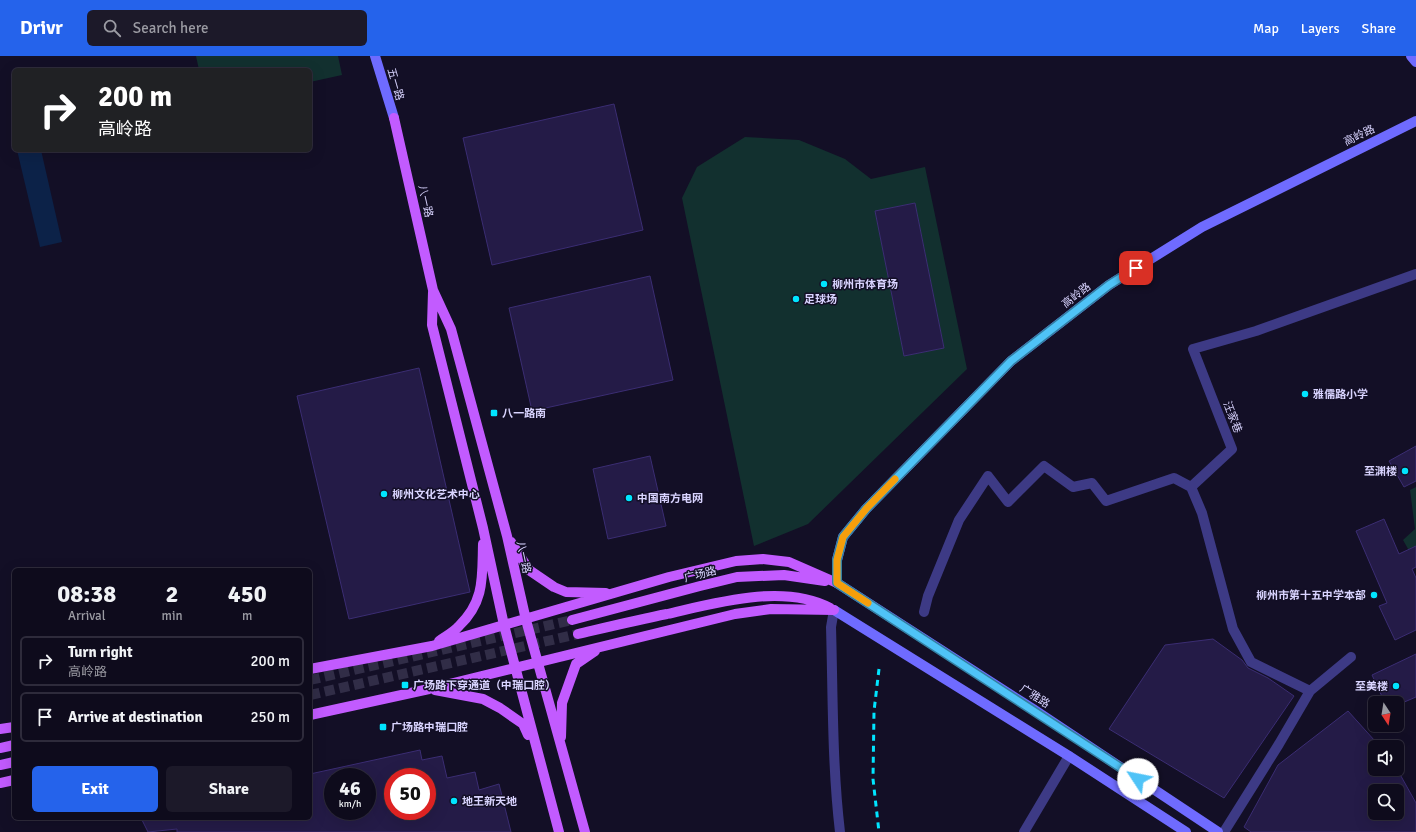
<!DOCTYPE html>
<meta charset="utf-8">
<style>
:root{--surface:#0e0b1c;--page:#1c1929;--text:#f1f3f6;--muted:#9b9ba3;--line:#2e2b3b;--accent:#2563eb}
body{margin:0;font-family:Signika,"Noto Sans SC",sans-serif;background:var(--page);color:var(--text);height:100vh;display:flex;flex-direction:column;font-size:15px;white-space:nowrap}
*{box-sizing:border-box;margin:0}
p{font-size:13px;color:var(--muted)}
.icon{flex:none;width:22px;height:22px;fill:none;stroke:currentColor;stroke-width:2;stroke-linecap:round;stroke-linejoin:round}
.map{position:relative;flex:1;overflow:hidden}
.drawer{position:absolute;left:12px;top:512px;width:300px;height:252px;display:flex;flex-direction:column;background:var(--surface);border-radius:6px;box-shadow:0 4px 16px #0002,0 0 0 1px var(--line)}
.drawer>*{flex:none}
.top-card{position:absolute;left:12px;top:12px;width:300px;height:84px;border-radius:6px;box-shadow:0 4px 16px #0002,0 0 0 1px var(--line);background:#202124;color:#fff;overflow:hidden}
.needle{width:26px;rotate:168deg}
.buttons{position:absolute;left:1368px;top:640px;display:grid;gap:8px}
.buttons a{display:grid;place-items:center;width:36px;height:36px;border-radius:6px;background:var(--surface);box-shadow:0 4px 16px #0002,0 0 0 1px var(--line);font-size:20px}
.speed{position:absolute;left:324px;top:712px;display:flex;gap:8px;font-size:20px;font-weight:700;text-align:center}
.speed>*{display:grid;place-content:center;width:52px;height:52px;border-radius:50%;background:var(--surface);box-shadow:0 4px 16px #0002,0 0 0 1px var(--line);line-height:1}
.speed small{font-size:10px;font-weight:400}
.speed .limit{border:6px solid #d22;background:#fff;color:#111}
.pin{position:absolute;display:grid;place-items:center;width:34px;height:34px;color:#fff;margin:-17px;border-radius:8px;box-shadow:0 2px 6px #0006}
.me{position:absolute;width:44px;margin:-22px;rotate:304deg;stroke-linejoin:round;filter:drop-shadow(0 0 3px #0008)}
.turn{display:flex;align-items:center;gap:14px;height:84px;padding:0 20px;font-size:18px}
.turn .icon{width:52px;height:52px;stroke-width:2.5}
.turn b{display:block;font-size:28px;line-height:34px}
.eta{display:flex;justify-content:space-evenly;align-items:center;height:68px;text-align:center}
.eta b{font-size:24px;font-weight:700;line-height:28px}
.action{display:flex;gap:8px;margin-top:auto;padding:8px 20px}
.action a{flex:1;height:46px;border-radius:6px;background:var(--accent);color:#fff;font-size:16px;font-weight:700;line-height:46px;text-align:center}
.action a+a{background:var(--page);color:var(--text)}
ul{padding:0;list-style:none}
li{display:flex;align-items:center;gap:12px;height:50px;margin:0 8px 6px;padding:0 12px;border:2px solid var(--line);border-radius:6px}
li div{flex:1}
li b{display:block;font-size:15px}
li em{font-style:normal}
header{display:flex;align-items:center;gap:24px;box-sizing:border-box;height:56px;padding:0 20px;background:var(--accent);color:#fff}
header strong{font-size:19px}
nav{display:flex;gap:22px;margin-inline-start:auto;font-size:14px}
.search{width:280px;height:36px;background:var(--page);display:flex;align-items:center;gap:10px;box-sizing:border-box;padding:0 14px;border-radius:6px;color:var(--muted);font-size:15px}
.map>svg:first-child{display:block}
.green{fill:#12302f}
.water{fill:#0c2248}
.building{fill:#241b47;stroke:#3b2d73;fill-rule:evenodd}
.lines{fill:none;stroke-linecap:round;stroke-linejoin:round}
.primary-tunnel{stroke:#312d47;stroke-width:10;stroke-dasharray:10 5;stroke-linecap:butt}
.street{stroke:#3d3a85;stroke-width:10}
.secondary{stroke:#6f6bff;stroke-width:10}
.primary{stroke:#c25bff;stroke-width:10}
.rail{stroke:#00e5ff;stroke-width:3;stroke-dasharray:6 5;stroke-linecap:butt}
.route-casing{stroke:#337fa1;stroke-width:10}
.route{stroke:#4fc3f7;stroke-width:7}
.slow{stroke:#f59e0b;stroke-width:7}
.poi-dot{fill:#00e5ff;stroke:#130f26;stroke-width:1.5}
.labels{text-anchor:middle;stroke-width:3;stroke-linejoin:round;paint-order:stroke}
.street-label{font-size:11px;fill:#d9d4ff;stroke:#130f26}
.poi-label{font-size:11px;font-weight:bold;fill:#d9d4ff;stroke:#130f26;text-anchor:start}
</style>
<header>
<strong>Drivr</strong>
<div class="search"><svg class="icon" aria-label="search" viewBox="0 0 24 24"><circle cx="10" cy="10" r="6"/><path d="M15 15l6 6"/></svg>Search here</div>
<nav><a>Map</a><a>Layers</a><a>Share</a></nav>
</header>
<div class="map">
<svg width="1416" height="776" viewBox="0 0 1416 776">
<rect width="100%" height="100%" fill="#130f26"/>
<path class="green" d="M196,0h142l4,19 -32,7v-12h-111z
M745,81l54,3 46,19 26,20 54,-12 42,202 -159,155 -54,22 -72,-348 15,-31z
M1416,431v76l-13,-23 12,-11 -5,-39z"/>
<path class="water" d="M17,94h24l21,92 -22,5z"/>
<path class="building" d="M614,48l29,126 -151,35 -29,-127z
M915,147l29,145 -40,8 -29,-145z
M650,220l23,104 -141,31 -23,-103z
M419,312l51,224 -121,27 -52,-223z
M1416,390v35l-12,6 -15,-26z
M650,400l16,70 -58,13 -15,-70z
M1384,463l15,35 17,-8v21l-4,2 4,9v52l-21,10 -16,-34 8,-3 -31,-72z
M1213,583l29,21 6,8 20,10 26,18 -70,102 -115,-69 56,-84z
M1416,598v43l-14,6h-17l-13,-28z
M1348,655l27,30v28h22l19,34v29h-165l-7,-5 34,-62zM1375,735h22v22h-22z
M420,694l2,10 20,-4 5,22 28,-6 4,18 20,-6 12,48h-334v-3l-29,3 -7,-14h169v-44zM333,721h34v34h-34zM393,721h34v34h-34z"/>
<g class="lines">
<path class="primary-tunnel" d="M310,624l262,-60
M310,639l268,-61"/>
<path class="street" d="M834,554l-3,17c2,68 1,137 9,205
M924,556l4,-16 31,-76 29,-44 20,26 36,-36 29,21 19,-4 14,18 68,-23 17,9
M1310,635l-59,-29 -18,-33 -31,-116 -11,-26 41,-38 -39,-100 63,-18 160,-57
M1024,776l45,-76
M1224,776l55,-88 31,-53 41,-34"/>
<path class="secondary" d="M375,0l19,62
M1411,0l5,6
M834,554l235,146 117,76
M1218,776l-185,-123 -196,-126v-23l6,-23 23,-28 145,-148 98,-76 93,-58 214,-106"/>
<path class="primary" d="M394,62l39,172 18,39 56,207 19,84 59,212
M433,236l-1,33 51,203 21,97 55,207
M511,486l18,28 25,17 12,5 40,1
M572,564l128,-34 37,-9 47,-2 41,6
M578,578c30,-7 59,-14 89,-20 48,-11 117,-31 163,-6
M439,585c7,-5 15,-9 20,-15 26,-25 23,-49 24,-82
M310,613l122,-23 237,-69 67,-16 27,-2 26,3 48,21
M435,634l48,9 17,9 23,16 5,11
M310,659l119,-26 306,-75 36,-5 63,1
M0,673l14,-2
M561,681l1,-34 14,-39 19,-13
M0,692l14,-3
M0,709l14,-3
M0,727l14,-3"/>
<path class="rail" d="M879,613l-5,42 -1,68 6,53"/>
</g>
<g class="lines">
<defs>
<path id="route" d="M1136,212l-27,17 -98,76 -145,148 -23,28 -6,23v23l301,196"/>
</defs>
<use href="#route" class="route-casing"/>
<use href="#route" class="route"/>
<path class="slow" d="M868,547l-31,-20v-23l6,-23 23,-28 29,-30"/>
</g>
<g class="poi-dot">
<circle cx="824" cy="228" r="4"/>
<circle cx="796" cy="243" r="4"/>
<circle cx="1305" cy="338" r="4"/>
<rect x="490" y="353" width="8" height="8" rx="2"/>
<circle cx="1405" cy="415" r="4"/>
<circle cx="384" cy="438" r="4"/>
<circle cx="629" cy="442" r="4"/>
<circle cx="1374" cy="539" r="4"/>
<rect x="401" y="625" width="8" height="8" rx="2"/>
<circle cx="1396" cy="630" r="4"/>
<rect x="379" y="667" width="8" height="8" rx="2"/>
<circle cx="454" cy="745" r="4"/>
</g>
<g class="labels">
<g class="street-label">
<text transform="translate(396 28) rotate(74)" y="4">五一路</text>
<text transform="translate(1359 79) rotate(-26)" y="4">高岭路</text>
<text transform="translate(426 145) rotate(77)" y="4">八一路</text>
<text transform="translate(1076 239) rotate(-38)" y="4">高岭路</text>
<text transform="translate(1233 361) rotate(69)" y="4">汪家巷</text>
<text transform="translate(524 501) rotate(78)" y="4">八一路</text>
<text transform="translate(700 518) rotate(-14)" y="4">广场路</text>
<text transform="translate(1035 640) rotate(33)" y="4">广雅路</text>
</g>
<g class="poi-label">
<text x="832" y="232">柳州市体育场</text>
<text x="804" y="247">足球场</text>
<text x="1313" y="342">雅儒路小学</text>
<text x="502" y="361">八一路南</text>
<text x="1397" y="419" text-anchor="end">至渊楼</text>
<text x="392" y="442">柳州文化艺术中心</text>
<text x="637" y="446">中国南方电网</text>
<text x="1366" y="543" text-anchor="end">柳州市第十五中学本部</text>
<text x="413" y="633">广场路下穿通道（中瑞口腔）</text>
<text x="1388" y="634" text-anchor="end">至美楼</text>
<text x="391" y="675">广场路中瑞口腔</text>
<text x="462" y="749">地王新天地</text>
</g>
</g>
</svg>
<div class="buttons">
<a><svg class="needle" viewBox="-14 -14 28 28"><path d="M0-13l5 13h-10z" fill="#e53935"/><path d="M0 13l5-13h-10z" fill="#9b9ba3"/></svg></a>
<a><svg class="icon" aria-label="sound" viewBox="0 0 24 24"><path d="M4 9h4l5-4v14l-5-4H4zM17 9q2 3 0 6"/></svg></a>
<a><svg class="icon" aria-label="search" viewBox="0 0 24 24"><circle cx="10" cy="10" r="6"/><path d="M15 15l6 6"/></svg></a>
</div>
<div class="speed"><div>46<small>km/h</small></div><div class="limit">50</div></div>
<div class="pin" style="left:1136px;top:212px;background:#d93025"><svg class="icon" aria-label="arrive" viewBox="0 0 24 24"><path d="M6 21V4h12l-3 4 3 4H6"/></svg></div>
<svg class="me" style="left:1138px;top:723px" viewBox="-20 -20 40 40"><circle r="19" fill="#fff"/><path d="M0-13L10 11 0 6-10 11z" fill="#4fc3f7"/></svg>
<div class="top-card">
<div class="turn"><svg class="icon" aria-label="right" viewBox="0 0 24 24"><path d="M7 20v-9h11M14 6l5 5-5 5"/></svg><div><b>200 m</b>高岭路</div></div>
</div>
<section class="drawer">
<div class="eta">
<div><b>08:38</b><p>Arrival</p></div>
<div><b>2</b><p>min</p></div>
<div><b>450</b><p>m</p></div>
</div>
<ul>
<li><svg class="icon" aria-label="right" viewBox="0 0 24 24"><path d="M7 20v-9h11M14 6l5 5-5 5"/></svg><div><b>Turn right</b><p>高岭路</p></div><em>200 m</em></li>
<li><svg class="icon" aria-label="arrive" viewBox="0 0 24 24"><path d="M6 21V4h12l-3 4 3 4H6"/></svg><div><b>Arrive at destination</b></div><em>250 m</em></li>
</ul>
<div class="action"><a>Exit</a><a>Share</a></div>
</section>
</div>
